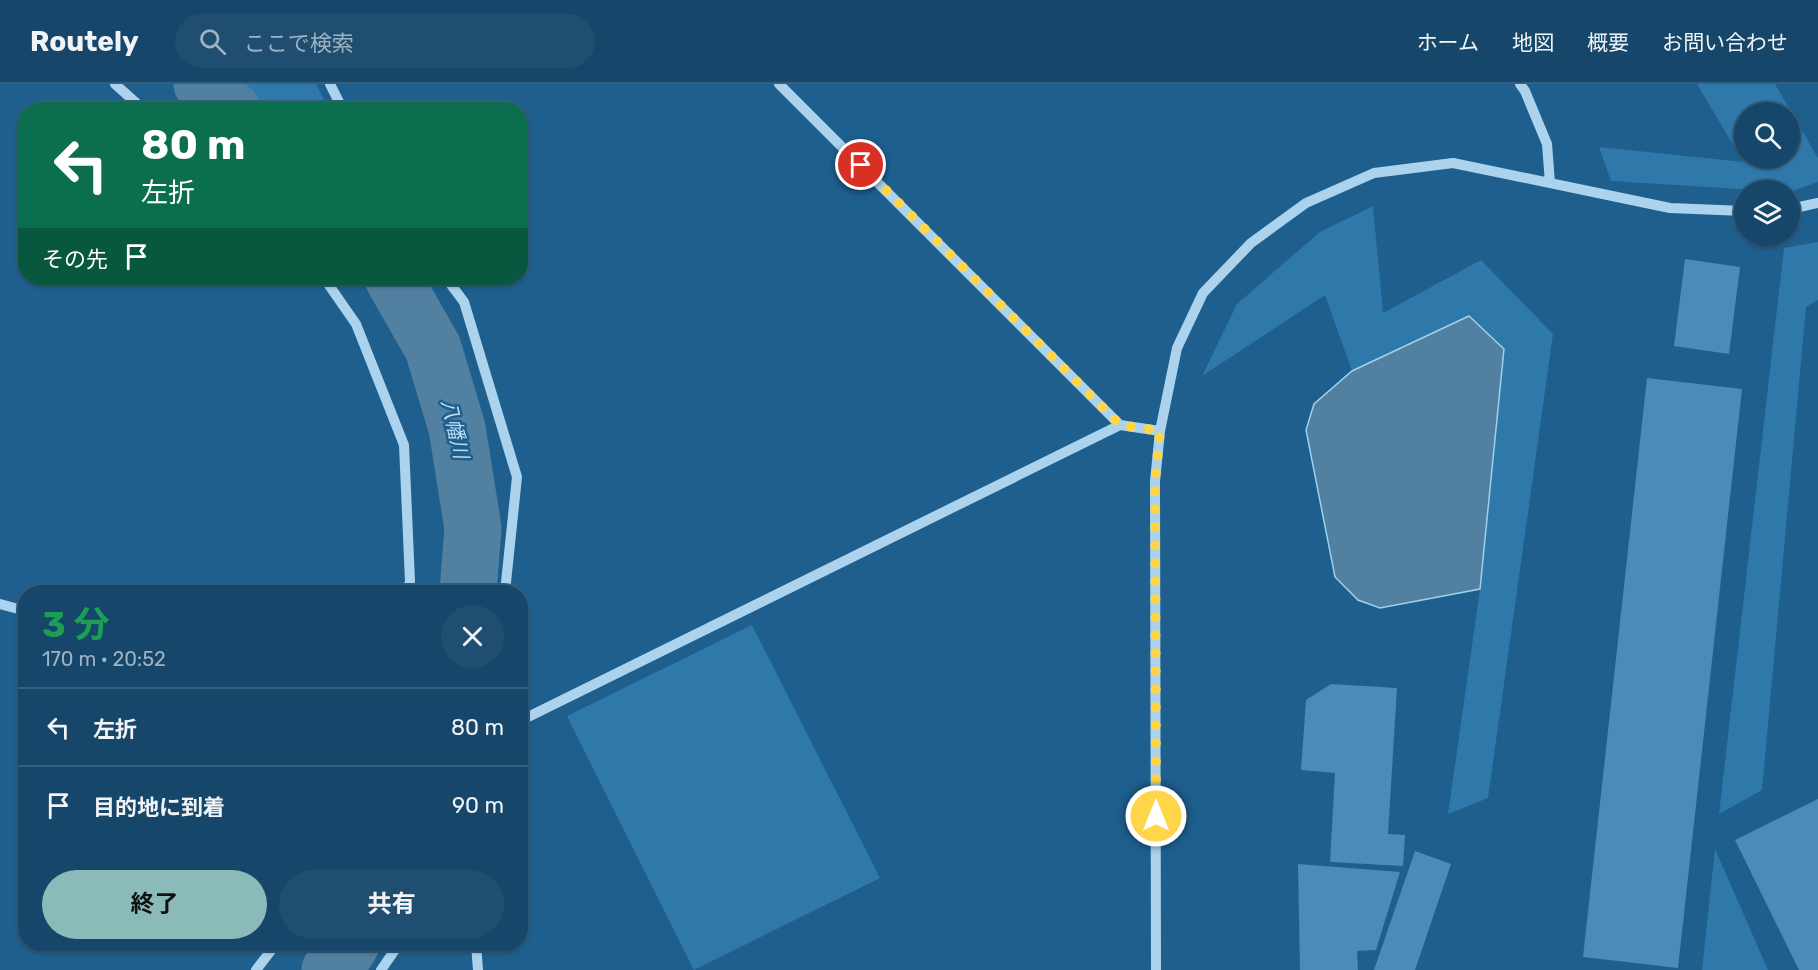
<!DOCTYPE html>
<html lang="ja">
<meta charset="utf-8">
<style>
:root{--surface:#16476a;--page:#1f4e70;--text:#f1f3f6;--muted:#9eb2c1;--line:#355f7e;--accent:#8bbbb9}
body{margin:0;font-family:Rubik,"Noto Sans JP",sans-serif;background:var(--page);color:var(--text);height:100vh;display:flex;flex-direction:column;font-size:22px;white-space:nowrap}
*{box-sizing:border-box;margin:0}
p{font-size:20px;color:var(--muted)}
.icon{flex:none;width:33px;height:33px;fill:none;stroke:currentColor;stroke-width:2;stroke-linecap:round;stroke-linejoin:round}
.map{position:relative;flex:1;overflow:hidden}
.drawer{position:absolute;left:18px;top:501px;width:510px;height:366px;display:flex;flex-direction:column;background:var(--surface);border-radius:24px;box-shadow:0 2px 4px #0004,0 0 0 2px var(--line)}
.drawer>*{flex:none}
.banner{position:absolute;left:18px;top:18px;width:510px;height:183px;border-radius:24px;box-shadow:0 2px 4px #0004,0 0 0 2px var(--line);background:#0b6e4f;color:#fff;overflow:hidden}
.buttons{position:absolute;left:1734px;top:18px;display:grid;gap:12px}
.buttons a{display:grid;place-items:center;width:66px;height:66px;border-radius:50%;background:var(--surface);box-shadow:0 2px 4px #0004,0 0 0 2px var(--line);font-size:30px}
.pin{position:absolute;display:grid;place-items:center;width:51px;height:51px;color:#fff;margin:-26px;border:3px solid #fff;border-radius:50%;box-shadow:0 2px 6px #0007}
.me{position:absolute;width:66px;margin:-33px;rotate:0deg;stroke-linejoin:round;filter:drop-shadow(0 0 4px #0008)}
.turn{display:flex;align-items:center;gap:21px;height:126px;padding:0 24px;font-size:27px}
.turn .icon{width:78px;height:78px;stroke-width:2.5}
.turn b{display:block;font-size:42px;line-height:51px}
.then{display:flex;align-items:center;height:57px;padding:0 24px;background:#0003;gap:12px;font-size:22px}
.round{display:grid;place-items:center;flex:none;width:63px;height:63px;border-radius:32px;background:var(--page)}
.summary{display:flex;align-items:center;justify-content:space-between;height:102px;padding:0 24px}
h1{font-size:36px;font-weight:700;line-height:45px;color:#1e9e55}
.cta{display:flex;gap:12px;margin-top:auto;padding:12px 24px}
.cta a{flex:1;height:69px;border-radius:36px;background:var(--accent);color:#111;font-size:24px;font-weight:700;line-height:69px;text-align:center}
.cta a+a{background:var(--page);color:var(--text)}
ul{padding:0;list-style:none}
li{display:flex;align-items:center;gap:18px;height:78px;padding:0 24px;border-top:2px solid var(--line)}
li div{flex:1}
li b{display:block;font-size:22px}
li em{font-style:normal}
header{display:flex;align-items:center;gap:36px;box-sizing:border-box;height:84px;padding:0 30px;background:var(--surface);border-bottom:2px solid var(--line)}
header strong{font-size:28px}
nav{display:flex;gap:33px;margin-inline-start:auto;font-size:21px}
.search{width:420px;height:54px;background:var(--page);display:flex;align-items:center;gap:15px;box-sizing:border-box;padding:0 21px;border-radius:33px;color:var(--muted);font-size:22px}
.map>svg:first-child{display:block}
.green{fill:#2f78aa;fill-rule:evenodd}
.water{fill:#5280a0;stroke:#a0d0ee;stroke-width:1.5}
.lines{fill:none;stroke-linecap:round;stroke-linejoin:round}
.river{stroke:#5280a0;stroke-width:57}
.building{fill:#4b8bb8}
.minor{stroke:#acd3ed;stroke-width:10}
.route{stroke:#ffd54a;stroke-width:10;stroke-dasharray:0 18}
.labels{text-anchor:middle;stroke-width:5;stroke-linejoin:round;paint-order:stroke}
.water-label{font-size:20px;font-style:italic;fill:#b8dcf4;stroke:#1e5f8e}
</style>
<header>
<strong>Routely</strong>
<div class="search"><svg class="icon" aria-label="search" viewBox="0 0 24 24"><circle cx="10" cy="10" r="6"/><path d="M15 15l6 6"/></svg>ここで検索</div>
<nav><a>ホーム</a><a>地図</a><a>概要</a><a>お問い合わせ</a></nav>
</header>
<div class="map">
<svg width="1818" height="886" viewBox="0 0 1818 886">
<rect width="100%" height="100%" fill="#1e5f8e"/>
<path class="green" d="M236,0h80l13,25h-65z
M1697,0h78l43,74v24l-28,10 -179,-11 -12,-34 144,15zM1744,28h46v46h-46z
M1373,122l10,107 98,-53 72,74 -65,464 -40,16 32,-225 24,-240 -35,-33 -117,55 -27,-76 -123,81 35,-72 83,-72z
M1818,158v58l-12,7 -44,483 -43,24 65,-566z
M752,541l128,253 -186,92 -127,-254z
M1715,765l53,121h-66z"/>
<path class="water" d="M1469,232l35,33 -24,240 -100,19 -22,-8 -23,-23 -29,-147 8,-26 38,-33z"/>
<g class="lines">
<path class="river" d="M202,0l30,26
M393,194l40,70 24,80 16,100 -5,64
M330,886l14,-15 7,-11"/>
</g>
<path class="building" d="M1685,175l55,8 -11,87 -55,-8z
M1647,294l95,11 -64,579 -95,-11z
M1331,600l66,4 -9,146 17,1 -2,31 -73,-4 5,-89 -34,-3 5,-70z
M1818,715v171h-19l-64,-130z
M1415,767l36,13 -36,106h-41z
M1298,780l102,8 -24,78 -19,1 1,19h-58z"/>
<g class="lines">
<path class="minor" d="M115,0l29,26
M330,0l13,26
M779,0l341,341
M1520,0l5,7 22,53 3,39
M1790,125l28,-6
M324,194l32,46 48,121 6,136 -3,11
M446,194l18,24 53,175 -12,115
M0,520l26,7
M520,639l8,-6 592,-292 40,6
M476,860l2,26
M256,886l20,-26
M381,886l18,-26
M1156,886l-1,-489 5,-50 17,-83 26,-55 48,-50 55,-40 68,-30 79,-10 217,45 74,3"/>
</g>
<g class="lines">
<path class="route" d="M861,81l259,260 40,6 -5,51 1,334"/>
</g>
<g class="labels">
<g class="water-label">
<text transform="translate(455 345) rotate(77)" y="7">八幡川</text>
</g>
</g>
</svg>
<div class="buttons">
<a><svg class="icon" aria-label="search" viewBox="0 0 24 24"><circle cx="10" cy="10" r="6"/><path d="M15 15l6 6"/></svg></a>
<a><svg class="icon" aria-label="layers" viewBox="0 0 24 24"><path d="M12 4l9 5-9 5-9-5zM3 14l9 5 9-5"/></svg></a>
</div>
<div class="pin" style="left:861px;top:81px;background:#d93025"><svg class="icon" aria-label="arrive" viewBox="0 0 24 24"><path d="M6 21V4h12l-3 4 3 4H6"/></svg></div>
<svg class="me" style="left:1156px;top:732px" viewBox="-20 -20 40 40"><circle r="17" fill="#ffd54a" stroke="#fff" stroke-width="3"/><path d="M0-11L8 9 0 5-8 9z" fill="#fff"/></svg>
<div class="banner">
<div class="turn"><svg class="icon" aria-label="left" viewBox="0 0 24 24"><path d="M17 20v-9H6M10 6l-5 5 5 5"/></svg><div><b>80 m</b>左折</div></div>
<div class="then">その先<svg class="icon" aria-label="arrive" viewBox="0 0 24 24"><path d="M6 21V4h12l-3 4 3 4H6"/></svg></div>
</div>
<section class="drawer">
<div class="summary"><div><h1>3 分</h1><p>170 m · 20:52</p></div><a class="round"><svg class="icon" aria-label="close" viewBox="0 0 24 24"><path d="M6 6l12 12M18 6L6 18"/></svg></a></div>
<ul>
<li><svg class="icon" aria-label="left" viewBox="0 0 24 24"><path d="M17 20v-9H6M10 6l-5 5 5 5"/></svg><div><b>左折</b></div><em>80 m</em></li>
<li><svg class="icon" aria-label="arrive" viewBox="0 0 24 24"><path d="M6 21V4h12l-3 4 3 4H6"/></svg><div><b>目的地に到着</b></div><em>90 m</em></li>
</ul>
<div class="cta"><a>終了</a><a>共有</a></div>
</section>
</div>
